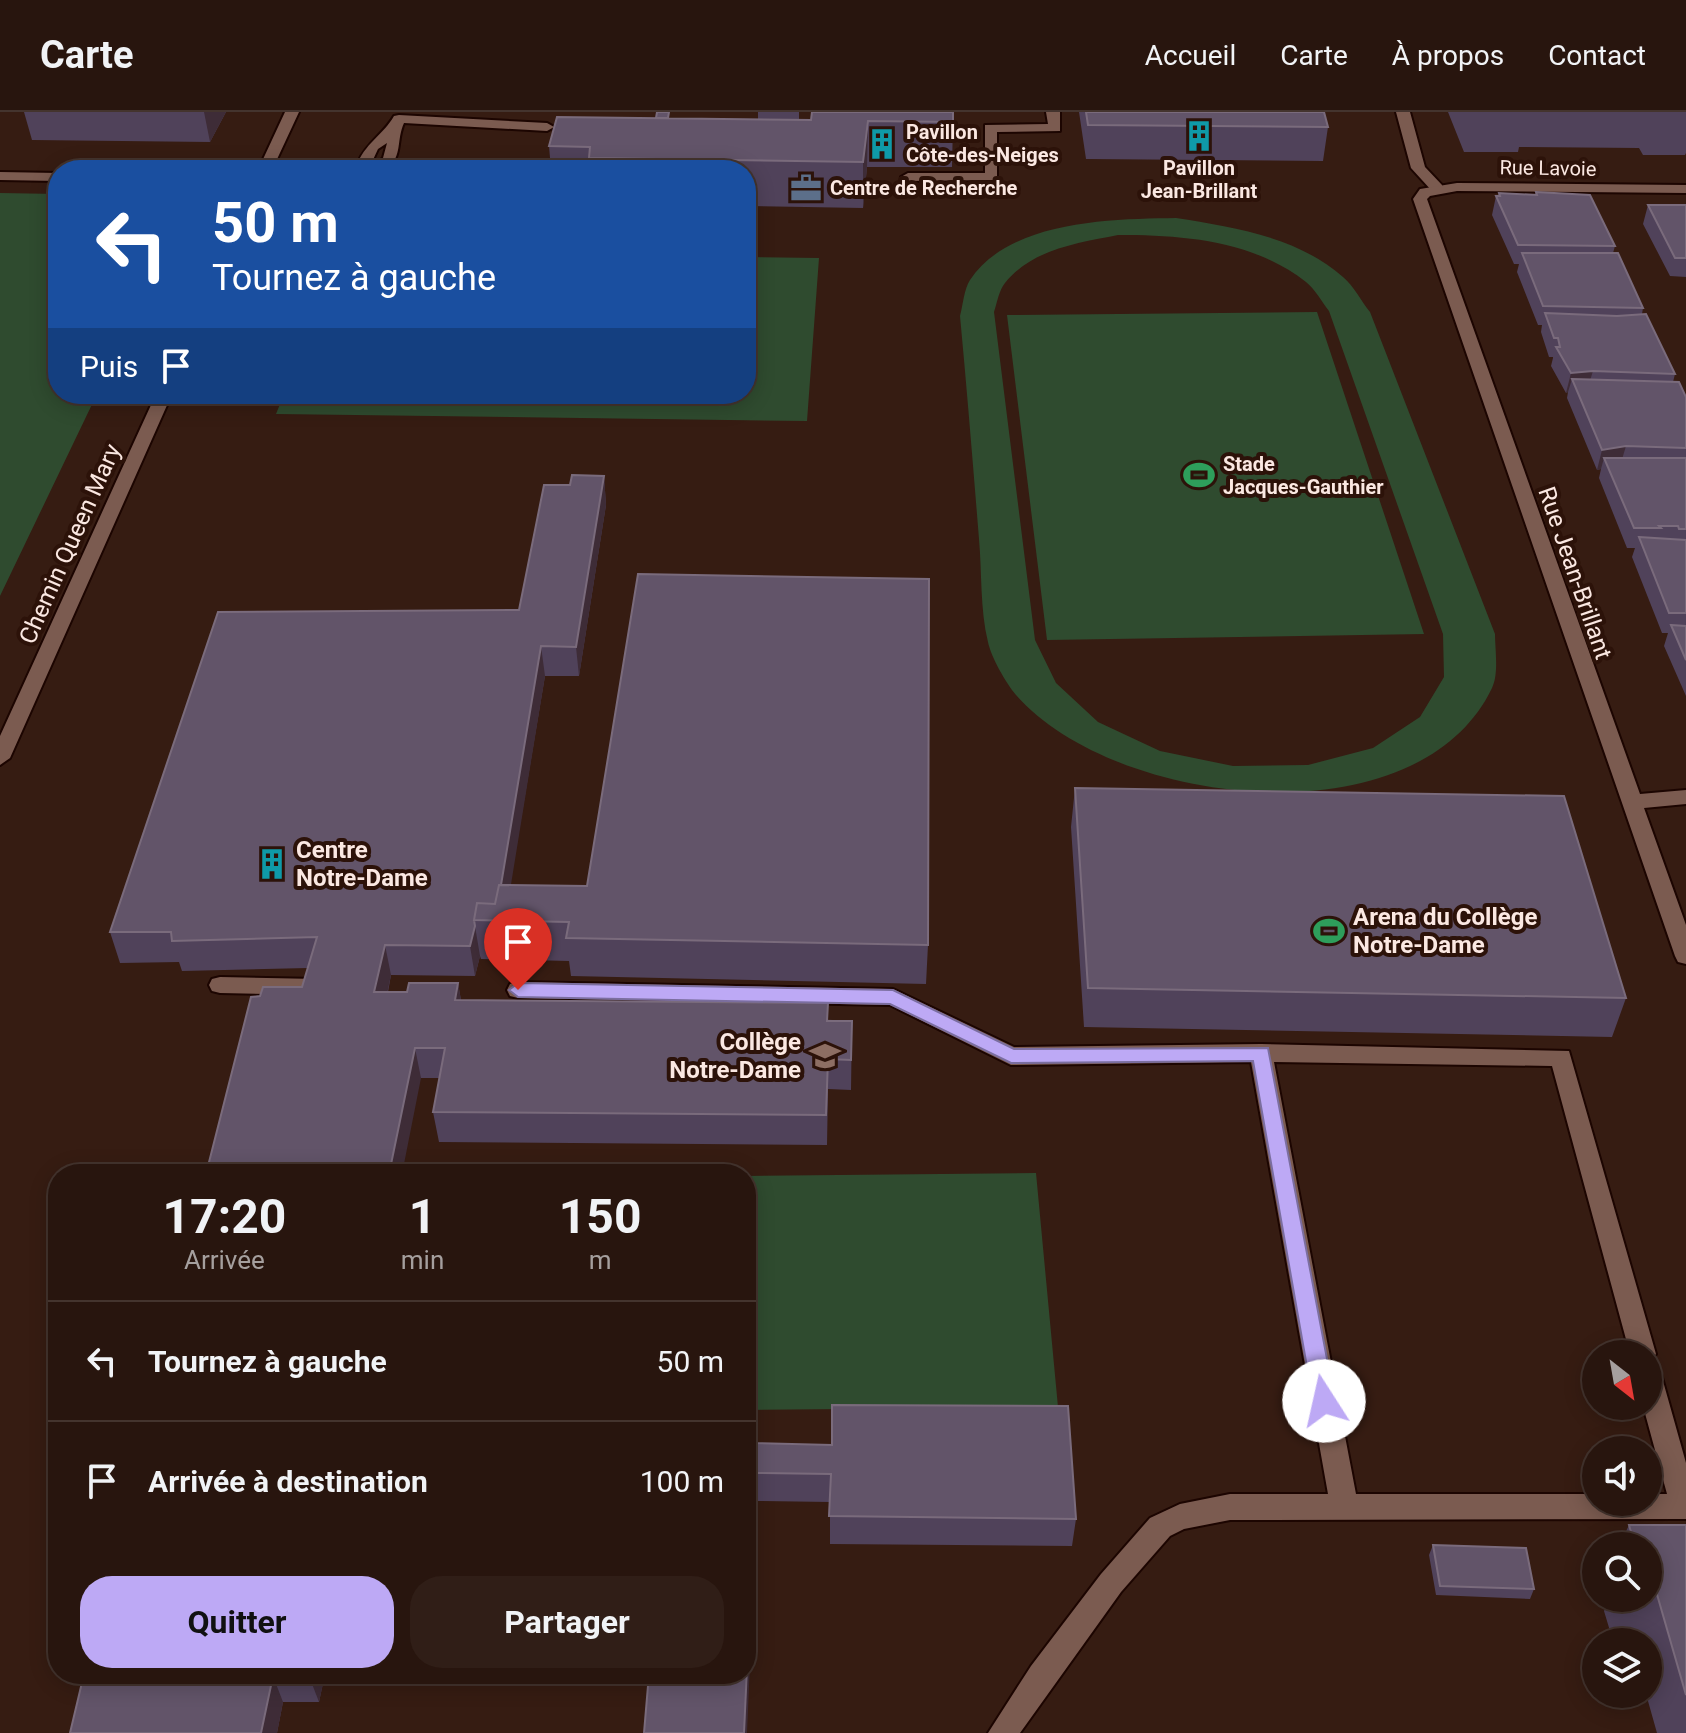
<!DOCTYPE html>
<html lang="fr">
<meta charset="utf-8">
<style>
:root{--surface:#28150e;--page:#301e17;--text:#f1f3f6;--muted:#a59f9e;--line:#44342e;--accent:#bda9f5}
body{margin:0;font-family:Roboto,sans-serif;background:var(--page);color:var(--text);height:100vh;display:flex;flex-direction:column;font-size:30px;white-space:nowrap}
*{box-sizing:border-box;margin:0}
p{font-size:26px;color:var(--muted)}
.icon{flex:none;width:44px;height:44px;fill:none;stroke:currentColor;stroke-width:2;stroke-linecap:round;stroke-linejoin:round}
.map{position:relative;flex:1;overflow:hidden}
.panel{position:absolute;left:48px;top:1052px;width:708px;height:520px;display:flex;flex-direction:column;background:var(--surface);border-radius:32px;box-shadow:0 4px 20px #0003,0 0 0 2px var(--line)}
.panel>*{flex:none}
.banner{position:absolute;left:48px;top:48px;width:708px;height:244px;border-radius:32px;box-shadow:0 4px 20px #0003,0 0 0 2px var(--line);background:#1a4fa0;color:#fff;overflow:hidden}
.needle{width:52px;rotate:149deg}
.tools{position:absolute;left:1582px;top:1228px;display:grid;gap:16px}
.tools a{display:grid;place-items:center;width:80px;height:80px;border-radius:50%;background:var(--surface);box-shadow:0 4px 20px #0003,0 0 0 2px var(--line);font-size:40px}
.pin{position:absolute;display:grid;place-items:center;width:68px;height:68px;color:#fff;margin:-82px -34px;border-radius:50% 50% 50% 0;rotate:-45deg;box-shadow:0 0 8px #0007}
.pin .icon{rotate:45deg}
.me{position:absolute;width:88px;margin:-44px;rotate:350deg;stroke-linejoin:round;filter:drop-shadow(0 0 6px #0008)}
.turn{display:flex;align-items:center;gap:28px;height:168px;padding:0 32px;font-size:36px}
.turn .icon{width:104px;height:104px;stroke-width:2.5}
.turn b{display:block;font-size:56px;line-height:68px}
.then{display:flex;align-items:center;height:76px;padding:0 32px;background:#0003;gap:16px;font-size:30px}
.eta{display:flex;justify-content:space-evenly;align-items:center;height:136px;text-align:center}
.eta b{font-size:48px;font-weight:700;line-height:56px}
.action{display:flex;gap:16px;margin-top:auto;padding:16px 32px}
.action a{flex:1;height:92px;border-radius:32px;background:var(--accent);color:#111;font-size:32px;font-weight:700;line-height:92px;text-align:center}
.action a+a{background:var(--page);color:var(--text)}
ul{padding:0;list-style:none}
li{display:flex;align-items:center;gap:24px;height:120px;padding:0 32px;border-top:2px solid var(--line)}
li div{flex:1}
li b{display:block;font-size:30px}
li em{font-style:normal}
header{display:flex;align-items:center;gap:48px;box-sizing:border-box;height:112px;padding:0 40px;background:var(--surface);border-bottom:2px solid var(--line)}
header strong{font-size:38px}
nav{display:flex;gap:44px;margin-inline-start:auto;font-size:28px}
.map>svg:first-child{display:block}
.green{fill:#2f4b2f;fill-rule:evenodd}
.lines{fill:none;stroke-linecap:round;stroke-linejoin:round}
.service-casing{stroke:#1c0501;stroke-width:4}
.minor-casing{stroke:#1c0501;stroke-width:4}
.tertiary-casing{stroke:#1c0501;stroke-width:4}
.service{fill:#7b5b50;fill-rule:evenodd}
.minor{fill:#7b5b50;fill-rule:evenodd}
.tertiary{fill:#7b5b50;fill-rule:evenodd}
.wall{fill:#50425a}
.shaded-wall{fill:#3e2c37}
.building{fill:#625469;stroke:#7a6b7c;stroke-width:2}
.route{fill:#bda9f5;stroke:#7b6e9f;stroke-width:2}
.labels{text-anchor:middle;stroke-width:8;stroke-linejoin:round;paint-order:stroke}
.far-poi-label{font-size:20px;font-weight:bold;fill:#fbe8e2;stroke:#2c1209;text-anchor:start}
.far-street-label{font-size:20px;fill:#fbe8e2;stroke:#2c1209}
.street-label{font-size:24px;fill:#fbe8e2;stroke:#2c1209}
.poi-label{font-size:24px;font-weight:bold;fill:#fbe8e2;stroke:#2c1209;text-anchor:start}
</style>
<header>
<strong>Carte</strong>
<nav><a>Accueil</a><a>Carte</a><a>À propos</a><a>Contact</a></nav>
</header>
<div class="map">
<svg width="1686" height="1621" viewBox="0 0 1686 1621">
<rect width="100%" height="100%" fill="#361c12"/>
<path class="green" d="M0,81l58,1v200h39l-97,202z
M1176,106c57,9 122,19 167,59 11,9 18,24 27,35l125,322c0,15 4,40 -3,54 -74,155 -377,120 -476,7 -10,-12 -25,-38 -28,-53 -8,-32 -6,-70 -9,-103 -6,-74 -12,-149 -19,-223 3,-11 4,-27 10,-36 40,-60 142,-61 206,-62zM1118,123c65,0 134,5 188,47 9,7 16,20 23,29l114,323 1,43 -24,40 -47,31 -65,17 -75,1 -73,-15 -62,-29 -42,-39 -21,-43 -41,-328c3,-9 5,-22 11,-29 27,-34 73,-40 113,-48z
M746,145l73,1 -12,163 -531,-7 8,-20h462z
M1317,200l107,322 -377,6 -40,-325z
M1036,1061l22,234 -312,3v-234z"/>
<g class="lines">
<defs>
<path id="service" d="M1046,0h14v19l-63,1v48l-89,1 -7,-4 7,-4h77v-48l63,-1z
M1396,0h14l15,55 17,18v6h-10l-21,-23z
M399,3l148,8 7,4 -7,4 -143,-8c-8,18 -1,32 -17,47h-23l-6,-8c10,-21 25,-27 36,-46zM387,31l-4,15 -8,7 -3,-3 6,-13z
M220,865l98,2 8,2 3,6 -3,6 -8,2 -98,-2 -8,-2 -3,-6 3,-6z
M518,870l375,7 121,58 247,-3 308,7 87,303 -7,9 8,3 4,8 25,89v56l-456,1 -46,9 -14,7 -49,56 -101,141h-32l43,-67 70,-92 49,-56 30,-14 50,-10h98l-77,-432 -240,3 -121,-60 -372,-7 -8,-2 -3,-6 3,-6zM1274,950l278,4 78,288h18v52h-5l24,88h-19v8h-52v-8h-240z"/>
<path id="minor" d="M0,60l58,1v8l-58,-1z
M1457,71l229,2v8l-229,-2 -27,5 -3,3 213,595 46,-4v14l-42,4 42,117v39l-8,-2 -3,-6 -262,-757 7,-10z"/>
<path id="tertiary" d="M285,0h14l-27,58h-14z
M156,282h16l-162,364 -10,7v-29z"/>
</defs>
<use href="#service" class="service-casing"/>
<use href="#minor" class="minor-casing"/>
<use href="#tertiary" class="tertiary-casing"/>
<use href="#service" class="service"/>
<use href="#minor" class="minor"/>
<use href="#tertiary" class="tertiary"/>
</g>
<path class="wall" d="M24,0h202l-16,30 -178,-2z
M758,0h41v8l154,2 -1,45h-85l-4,41 -117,-2v-36h-195l-2,-24 107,-28 102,1z
M1079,0h245l4,15 -5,34 -237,-2z
M1448,0h238v41l-1,2h-42l-4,-7 -120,-1 -1,5h-54z
M1536,80l79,54 -2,7 30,55 -1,6 33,60 -2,8 13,15v299l-22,-50 4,-13h-6l-30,-76 3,-9h-8l-28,-70 2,-9 -4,1 -30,-72 1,-6 -2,1 -15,-27 2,-8v-1h-4l-8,-25 1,-7h-4l-21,-53 2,-8h-5l-22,-49 4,-19h2l1,-3 36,2z
M1648,93h38v72l-16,-1 -27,-52z
M604,364l2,29 -27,171h-34l-35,209 418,60 -2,39 -355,-8 -2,-15 -88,-2 -1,-3 -5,20 -84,-1 -3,17h19l51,-9 3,17 391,21 -1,69 -23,-1 -1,56 -388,-3 -6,-30 6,-34h-18l-161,-82 42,-9 6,-19 -126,3 -3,-9 -59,1 -10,-31 409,-322 51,-125z
M1075,676l551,210 -14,39 -528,-10 -13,-200z
M746,1279l7,29 -1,23 324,76 -4,27 -242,-2v-42l-73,-1z
M1629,1413h57v208h-29l-11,-39h2v-52h-16l-3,-11h-19l-6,-20 6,-13h38v-52h-29z
M1433,1433l101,44 -4,10 -94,-4 -7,-40z
M84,1562h241l-6,28h-36l-6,31h-207z"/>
<path class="shaded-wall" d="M204,0h22l-16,30z
M868,9l-1,46 -4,41v-46z
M1593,259l-6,19 -15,-11 -4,13 -2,1 5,-20z
M1626,334l-6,20 -16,-8 -3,11 -4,1 5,-20z
M604,364l2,29 -27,171 -3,-29z
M541,534l4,30 -40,245 -9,-9z
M475,814l5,30 -5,20 -5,-30z
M385,833l6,30 -10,47 -7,-30z
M458,871l5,30 -8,-13z
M415,936l6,30 -19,96h-13z
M752,1279l1,29 -2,52 -2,-29z
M756,1361l1,28 -10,232h-3z
M310,1562h15l-6,28 -10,-26z
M273,1564l10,26 -6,31h-16z"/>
<path class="building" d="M657,0h12l-1,6h-12z
M812,0h141v10l-85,-1 -5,41 -274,-4 1,-11 -41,-1 8,-29 254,3z
M1086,0h238l4,15 -240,-2z
M1536,80l54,3 25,51 -97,-1 -22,-49h4l-1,-3 38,2z
M1648,93h38v53h-11z
M1522,141h96l25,55 -100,-2z
M1545,201l72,3 29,-2 29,60 -82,-3 -22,2 -15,-26h4l-2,-9h-4z
M1572,267l107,3 7,15v51l-60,-2 -24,4z
M1604,346h82v71h-7l-1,-3h-19l2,2h-27z
M572,363l32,1 -28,171 -35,-1 -40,239h-2l-4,19 -18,-1 -3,17 1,6 -5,20 -85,-1 -11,47h33l2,-9h49l-3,17 373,3 -1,18h25l-1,39 -23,-1 -2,56 -393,-3 12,-64h-30l-26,126h-183l45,-177 9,-1 3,-9h39l15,-50 -145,4 -1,-9h-61l108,-320 301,-2 25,-125h26z
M1639,425l47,3v73h-17z
M638,462l291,5 -1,366 -362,-7 3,-16 -95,-2 3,-17 18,1 4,-19 88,1z
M1671,513l15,1v34z
M1075,676l489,8 62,202 -538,-10z
M746,1279h6l-3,52 83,2v-40l236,1 8,113 -247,-3 2,-42 -75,-1 -12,260h-100l5,-59h97z
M1629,1413h57v170l-32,-111h-6v-38h-13z
M1433,1433l93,3 8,41 -94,-3z
M84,1562h226l-1,2h-36l-12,57h-191z"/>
<path class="route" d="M518,871l375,7 121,59 254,-1 67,353 -3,7 -8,3 -8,-3 -3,-7 -60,-340 -242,2 -121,-59 -372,-7 -9,-7z"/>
<defs>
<symbol id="building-bare" viewBox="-9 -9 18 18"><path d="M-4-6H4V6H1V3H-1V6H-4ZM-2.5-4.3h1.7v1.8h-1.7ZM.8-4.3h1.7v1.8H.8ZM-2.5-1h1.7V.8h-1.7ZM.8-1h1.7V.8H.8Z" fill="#0f9aa8" stroke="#2c1209" stroke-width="2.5" paint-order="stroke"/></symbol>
<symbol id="office-bare" viewBox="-9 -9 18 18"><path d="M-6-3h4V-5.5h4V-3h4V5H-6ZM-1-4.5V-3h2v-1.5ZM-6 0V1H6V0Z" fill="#5c6f8a" stroke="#2c1209" stroke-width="2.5" paint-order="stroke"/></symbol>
<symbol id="stadium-bare" viewBox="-9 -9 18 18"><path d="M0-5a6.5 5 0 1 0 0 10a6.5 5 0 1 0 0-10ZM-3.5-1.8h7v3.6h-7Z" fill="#2e9e5b" stroke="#2c1209" stroke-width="2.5" paint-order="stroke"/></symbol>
<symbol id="school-bare" viewBox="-9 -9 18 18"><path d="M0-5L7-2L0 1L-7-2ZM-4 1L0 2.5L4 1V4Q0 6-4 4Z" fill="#8d6e63" stroke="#2c1209" stroke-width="2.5" paint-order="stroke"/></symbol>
</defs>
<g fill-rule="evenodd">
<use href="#building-bare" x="1177" y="2" width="44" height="44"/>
<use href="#building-bare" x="860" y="10" width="44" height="44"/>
<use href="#office-bare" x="784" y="54" width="44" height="44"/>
<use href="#stadium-bare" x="1177" y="341" width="44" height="44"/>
<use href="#building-bare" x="250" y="730" width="44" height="44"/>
<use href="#stadium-bare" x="1307" y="797" width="44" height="44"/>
<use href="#school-bare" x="803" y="922" width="44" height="44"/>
</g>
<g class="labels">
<g class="far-poi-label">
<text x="906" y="27">Pavillon<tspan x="906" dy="23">Côte-des-Neiges</tspan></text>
<text x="1199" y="63" text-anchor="middle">Pavillon<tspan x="1199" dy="23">Jean-Brillant</tspan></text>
<text x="830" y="83">Centre de Recherche</text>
<text x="1223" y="359">Stade<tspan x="1223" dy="23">Jacques-Gauthier</tspan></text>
</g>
<g class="far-street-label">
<text transform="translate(1548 56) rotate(1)" y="7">Rue Lavoie</text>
</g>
<g class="street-label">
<text transform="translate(70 432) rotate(-66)" y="8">Chemin Queen Mary</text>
<text transform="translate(1575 461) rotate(71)" y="8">Rue Jean-Brillant</text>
</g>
<g class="poi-label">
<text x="296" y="746">Centre<tspan x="296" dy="28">Notre-Dame</tspan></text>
<text x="1353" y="813">Arena du Collège<tspan x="1353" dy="28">Notre-Dame</tspan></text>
<text x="801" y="938" text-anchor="end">Collège<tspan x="801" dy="28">Notre-Dame</tspan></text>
</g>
</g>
</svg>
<div class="tools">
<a><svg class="needle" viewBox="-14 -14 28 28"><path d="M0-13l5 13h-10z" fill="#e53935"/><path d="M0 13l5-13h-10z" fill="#a59f9e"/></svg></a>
<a><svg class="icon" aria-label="sound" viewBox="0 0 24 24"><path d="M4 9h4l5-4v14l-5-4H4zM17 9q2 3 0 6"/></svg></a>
<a><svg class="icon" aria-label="search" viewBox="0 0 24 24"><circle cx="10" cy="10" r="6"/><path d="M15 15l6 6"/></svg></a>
<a><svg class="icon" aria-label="layers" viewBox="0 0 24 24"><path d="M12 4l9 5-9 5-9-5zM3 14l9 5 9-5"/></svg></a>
</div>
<div class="pin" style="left:518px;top:878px;background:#d93025"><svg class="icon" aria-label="arrive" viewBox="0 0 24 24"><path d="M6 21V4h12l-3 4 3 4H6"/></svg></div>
<svg class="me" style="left:1324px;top:1289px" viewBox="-20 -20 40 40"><circle r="19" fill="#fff"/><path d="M0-13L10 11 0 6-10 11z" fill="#bda9f5"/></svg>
<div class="banner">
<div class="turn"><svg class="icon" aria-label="left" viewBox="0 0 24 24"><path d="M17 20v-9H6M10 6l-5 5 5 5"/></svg><div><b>50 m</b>Tournez à gauche</div></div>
<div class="then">Puis<svg class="icon" aria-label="arrive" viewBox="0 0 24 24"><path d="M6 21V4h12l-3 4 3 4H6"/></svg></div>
</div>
<section class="panel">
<div class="eta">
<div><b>17:20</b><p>Arrivée</p></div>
<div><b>1</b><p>min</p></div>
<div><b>150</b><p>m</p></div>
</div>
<ul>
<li><svg class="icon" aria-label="left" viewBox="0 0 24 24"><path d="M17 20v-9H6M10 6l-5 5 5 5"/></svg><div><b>Tournez à gauche</b></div><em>50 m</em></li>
<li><svg class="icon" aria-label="arrive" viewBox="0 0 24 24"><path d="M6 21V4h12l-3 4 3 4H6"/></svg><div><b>Arrivée à destination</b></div><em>100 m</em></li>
</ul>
<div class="action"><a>Quitter</a><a>Partager</a></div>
</section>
</div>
